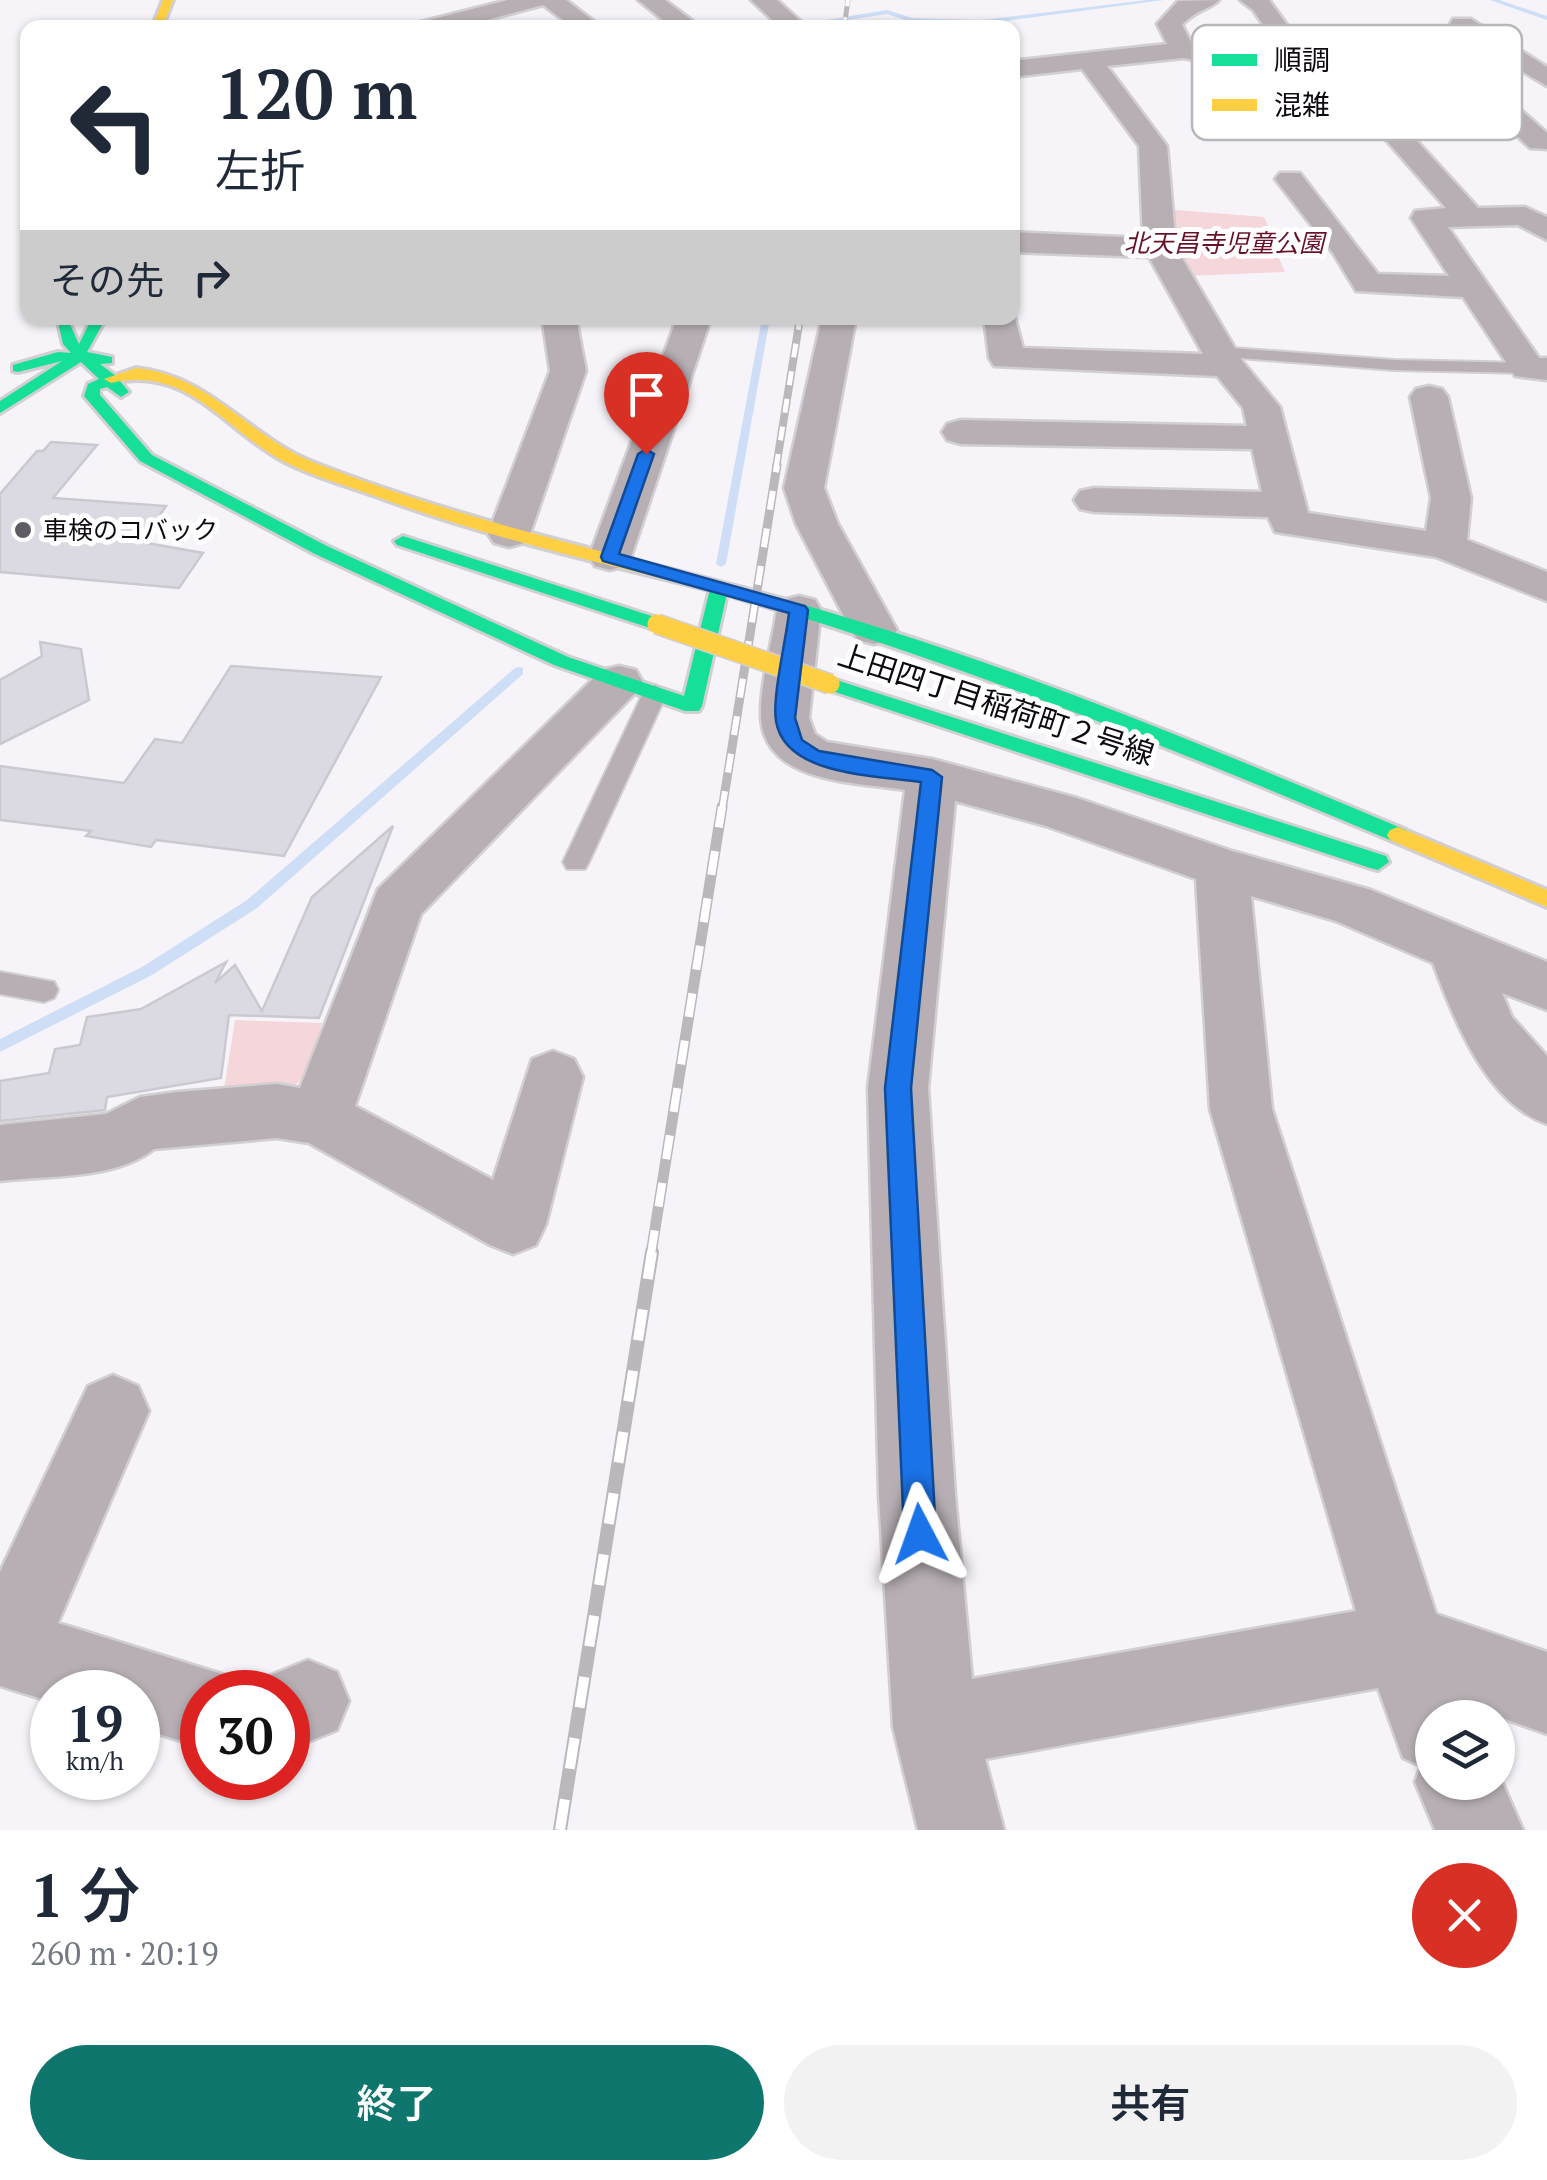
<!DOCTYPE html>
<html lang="ja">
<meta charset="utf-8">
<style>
:root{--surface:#fff;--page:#f2f2f3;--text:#1f2937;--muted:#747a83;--accent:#0f766e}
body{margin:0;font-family:"PT Serif","Noto Sans JP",serif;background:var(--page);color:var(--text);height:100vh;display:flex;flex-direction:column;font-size:38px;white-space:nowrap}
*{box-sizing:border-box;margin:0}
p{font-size:32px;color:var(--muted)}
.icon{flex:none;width:55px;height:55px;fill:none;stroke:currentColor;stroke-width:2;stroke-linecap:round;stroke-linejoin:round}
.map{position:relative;height:1830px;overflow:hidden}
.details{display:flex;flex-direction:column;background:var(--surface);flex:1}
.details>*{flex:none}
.banner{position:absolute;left:20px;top:20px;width:1000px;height:305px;border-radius:20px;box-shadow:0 2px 8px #0004;background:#fff;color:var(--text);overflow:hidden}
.buttons{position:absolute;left:1415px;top:1700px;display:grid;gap:20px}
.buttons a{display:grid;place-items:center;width:100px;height:100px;border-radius:50%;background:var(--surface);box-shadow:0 2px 8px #0004;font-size:50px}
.speed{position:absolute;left:30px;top:1670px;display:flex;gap:20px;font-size:50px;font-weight:700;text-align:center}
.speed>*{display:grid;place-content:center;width:130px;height:130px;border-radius:50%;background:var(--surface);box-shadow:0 2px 8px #0004;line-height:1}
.speed small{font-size:25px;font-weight:400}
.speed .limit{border:15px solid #d22;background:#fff;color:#111}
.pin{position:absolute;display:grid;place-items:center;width:85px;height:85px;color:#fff;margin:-102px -42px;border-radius:50% 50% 50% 0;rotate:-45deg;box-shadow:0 0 10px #0007}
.pin .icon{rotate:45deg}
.me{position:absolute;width:110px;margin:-55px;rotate:356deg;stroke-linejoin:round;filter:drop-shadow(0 0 8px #0008)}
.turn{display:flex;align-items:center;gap:35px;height:210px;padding:0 30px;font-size:45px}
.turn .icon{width:130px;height:130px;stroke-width:2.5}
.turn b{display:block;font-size:70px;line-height:85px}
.then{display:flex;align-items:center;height:95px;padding:0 30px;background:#0003;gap:20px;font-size:38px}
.round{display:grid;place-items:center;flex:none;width:105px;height:105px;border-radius:52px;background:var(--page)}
.summary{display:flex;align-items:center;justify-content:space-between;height:170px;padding:0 30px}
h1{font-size:60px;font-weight:600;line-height:75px}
.button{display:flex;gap:20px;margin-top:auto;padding:20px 30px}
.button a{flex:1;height:115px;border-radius:60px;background:var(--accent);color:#fff;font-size:40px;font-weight:600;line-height:115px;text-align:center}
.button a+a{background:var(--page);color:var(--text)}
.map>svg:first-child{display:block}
.green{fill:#f4d6db}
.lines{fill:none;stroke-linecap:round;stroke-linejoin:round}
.stream{fill:#cedef6;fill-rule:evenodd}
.building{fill:#dbdae2;stroke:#cac9d0;stroke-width:2.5}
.lane-casing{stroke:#d2cfd3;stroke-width:4}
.street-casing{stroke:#d2cfd3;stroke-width:5}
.fast-casing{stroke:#d2cfd3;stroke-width:6}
.slow-casing{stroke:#d2cfd3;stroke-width:6}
.lane{fill:#b7afb4;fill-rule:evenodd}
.street{fill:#b7afb4;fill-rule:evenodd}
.fast{fill:#16e098;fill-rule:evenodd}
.slow{fill:#ffcf43;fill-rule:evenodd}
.rail-far4-casing{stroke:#bcb7bc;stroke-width:5}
.rail-far3-casing{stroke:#bcb7bc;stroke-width:8}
.rail-far2-casing{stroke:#bcb7bc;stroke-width:9}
.rail-far1-casing{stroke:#bcb7bc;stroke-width:11}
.rail-casing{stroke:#bcb7bc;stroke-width:14}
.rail-far4{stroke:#fff;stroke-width:4;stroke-dasharray:11;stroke-linecap:butt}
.rail-far3{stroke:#fff;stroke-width:5;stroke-dasharray:14;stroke-linecap:butt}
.rail-far2{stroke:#fff;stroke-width:6;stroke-dasharray:19;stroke-linecap:butt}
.rail-far1{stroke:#fff;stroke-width:8;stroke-dasharray:24;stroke-linecap:butt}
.rail{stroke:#fff;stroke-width:10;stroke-dasharray:31;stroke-linecap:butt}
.slow-bridge-casing{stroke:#d2cfd3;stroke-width:22;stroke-linecap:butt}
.slow-bridge{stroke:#ffcf43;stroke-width:19}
.route{fill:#1a73e8;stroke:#114b97;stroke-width:2.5}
.poi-dot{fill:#605c63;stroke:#fff;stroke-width:4}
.labels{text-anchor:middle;stroke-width:10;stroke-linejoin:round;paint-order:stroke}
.far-park-label{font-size:25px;font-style:italic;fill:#671229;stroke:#fff}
.far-poi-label{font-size:25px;fill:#0f0a12;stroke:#fff;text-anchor:start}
.street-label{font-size:30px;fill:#0f0a12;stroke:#fff}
.key{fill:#fff;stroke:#b7b6b8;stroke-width:2.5}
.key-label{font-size:28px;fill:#0f0a12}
</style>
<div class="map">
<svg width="1547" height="1830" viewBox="0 0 1547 1830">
<rect width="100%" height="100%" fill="#f7f4f9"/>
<path class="green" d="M1163,209l101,8 6,13 10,5 4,11 -10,1 11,25 -101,4z
M235,1020l87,3c-24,80 -19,64 -99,72z"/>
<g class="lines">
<path class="stream" d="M1147,0h17l-182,24 -71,-2 -24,-8 -64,10 -1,4h-6l4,-7 67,-11 25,8 70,2z
M1490,0h9l48,16v4z
M762,318h8l-44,246 -5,3 -5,-3z
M519,667l4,1v6l-266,234 -105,67 -152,77v-13l142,-72 105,-67 268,-232z"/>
</g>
<path class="building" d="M51,442l46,3 -44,53 113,8 -25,36 62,11 -24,35 -179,-16v-78l37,-43h6z
M40,642l41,7 8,51 -89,44v-64l42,-24z
M231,666l150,11 -97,179 -128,-16 -5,7 -65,-11 5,-5 -91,-11v-54l124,17 31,-44 27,4z
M393,826l-74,192 -90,-3 -8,63 -114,19 -2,13 -105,11v-40l49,-8 6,-24 25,-4 7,-28 54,-8 85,-47 -11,21 20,-18 27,46 50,-114z"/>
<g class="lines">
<defs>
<path id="lane" d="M1220,347l174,13 134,3 9,5 -9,5 -134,-3 -180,-14v-8z
M655,685l12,8 -78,169 -4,7h-18l-4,-7 80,-169z
M0,972l54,10 4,8 -4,8 -10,4 -44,-8z"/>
<path id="street" d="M508,0h58l37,28h-29l-31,-23 -86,23h-43l3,-5z
M638,0h27l37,28h-29z
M751,0h26l31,28h-27z
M1219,0c-8,9 -24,10 -37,25l10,19 152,17 134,147 47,-1 22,10v23l-29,-15 -70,2 91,131h8v22l-32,-4 -52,-79 -107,-6 -23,-38 -58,-74 5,-6h20l78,101 71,2 -38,-58 4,-7 31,-3 -119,-135 -82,-5 -62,-10 -76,8 60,80 9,102 67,114 37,45 28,106 118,18 5,-33 -21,-101 6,-8 13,-3 13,3 6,8 23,101 -4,42 80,32v29l-111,-44 -161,-25 -7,-15 -174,-5 -14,-3 -6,-9 6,-9 14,-3 168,4 -10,-43 -291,-5 -14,-4 -5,-8 5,-8 14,-4 286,6 -4,-18 -26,-32 -223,-10 -5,-8 -5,-40h28l1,-7 10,37 180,6 -54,-97 -137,-5v-20l131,6 -4,-92 -57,-77 -70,8v-16l155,-17 -10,-20 21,-23z
M1240,0h29l24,33 168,1 -11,-10 3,-5h18l76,48v19l-66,-39 -52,4 -152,-6 -24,-35z
M1486,85l9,2 52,46v16l-17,-1 -53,-49 -4,-6 4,-6z
M542,318h34l10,53 -56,163 -6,9 -15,4 -15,-4 -6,-9 62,-163z
M677,318h34l-80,239 -6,9 -15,4 -15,-4 -6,-9z
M822,318h34l-32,170 14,36 59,106 -7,10 -16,4 -16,-4 -7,-10 -55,-106 -12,-36z
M799,596l16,4 6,10 -12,108 6,16 12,8 105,17 145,39 155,53 139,39 176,72v48l-45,-17 10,24 35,39v68c-61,-21 -93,-105 -114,-161l-97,-42 -85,-25 21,213 164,505 111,38v82l-81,-29 4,13h-38v64h66v-9l25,57h-88l-20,-48 6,-16 -18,-8 -25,-70 -393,71 19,71h-86l-25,-103 -14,-232 -11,-407 37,-298c-48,-8 -141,-6 -144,-73 -1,-34 11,-74 16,-107l6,-10zM955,801l91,25 150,53 14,230 146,502 -384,68 -17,-184 -27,-407z
M619,666l17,4 6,11 -6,11 -215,222 -66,192 138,74 39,-121 21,-8 21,8 9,18 -37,147 -10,21 -23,9 -23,-9 -181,-102 -32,-5 -123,11c-39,31 -106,26 -154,32v-56l106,-11 34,-17 38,-5 99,-8 23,4 78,-199 224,-219z
M113,1375l25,11 11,25 -91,212 173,54 7,15h-36v55l-64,-19v-36h-86v10l-52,-16v-114l88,-186z
M308,1660l29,12 12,29 -12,29 -49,20v-58h-34l5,-12z"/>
<path id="fast" d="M57,318h10l12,26 13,-26h14l-19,34 25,5v6l-12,1 16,12 13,16 -8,5 -14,-10 -7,2v6l52,60 175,91 241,111 116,39 26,-107 3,-4h12l3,4 -26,117 -3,5h-14l-131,-46 -239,-111 -175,-93 -56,-65 4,-12 11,-5 -18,-17 -81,51v-12l62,-40 -44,11 -5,-1v-6l45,-13 13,1 -8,-9z
M403,536l261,84 2,4 -9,6 -7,-2 -253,-83 -3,-4z
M741,588c228,58 448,151 665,242l3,5 -11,8 -8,-3c-215,-91 -431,-177 -655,-243l-3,-4z
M830,678l556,178 3,6 -11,8 -8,-2 -547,-180 -3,-4z"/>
<path id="slow" d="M163,0h10l-11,28h-10z
M136,368c76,8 112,69 179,95 141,55 287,88 432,126l3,4 -9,5c-122,-31 -247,-58 -366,-102 -30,-11 -64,-20 -92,-35 -61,-33 -95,-96 -172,-78l-7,-4z
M1398,827l149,63v17l-157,-67 -3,-5 3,-5z"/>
</defs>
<use href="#lane" class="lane-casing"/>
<use href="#street" class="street-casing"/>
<use href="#fast" class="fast-casing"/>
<use href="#slow" class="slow-casing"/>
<use href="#lane" class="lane"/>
<use href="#street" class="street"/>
<use href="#fast" class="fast"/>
<use href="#slow" class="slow"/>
<defs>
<path id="rail-far4" d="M844,28l4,-28"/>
<path id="rail-far3" d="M776,468l24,-150"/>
<path id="rail-far2" d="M722,810l55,-345"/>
<path id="rail-far1" d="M651,1254l71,-447"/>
<path id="rail" d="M560,1830l92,-578"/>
</defs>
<use href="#rail-far4" class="rail-far4-casing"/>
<use href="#rail-far3" class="rail-far3-casing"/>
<use href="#rail-far2" class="rail-far2-casing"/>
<use href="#rail-far1" class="rail-far1-casing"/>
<use href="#rail" class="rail-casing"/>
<use href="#rail-far4" class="rail-far4"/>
<use href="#rail-far3" class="rail-far3"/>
<use href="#rail-far2" class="rail-far2"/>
<use href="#rail-far1" class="rail-far1"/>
<use href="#rail" class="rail"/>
<defs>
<path id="slow-bridge" d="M657,624l173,60"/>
</defs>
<use href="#slow-bridge" class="slow-bridge-casing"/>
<use href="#slow-bridge" class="slow-bridge"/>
</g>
<path class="route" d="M646,449l8,5 -35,100 186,52 3,4 -13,108 7,22 17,11 113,19 10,7 -31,311 25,446 -5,11 -11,4 -11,-4 -5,-11 -19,-446 36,-306c-46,-7 -136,-6 -145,-61 -4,-24 10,-81 13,-108l-186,-52 -2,-4 37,-103z"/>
<circle class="poi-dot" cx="23" cy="530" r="10"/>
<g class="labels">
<g class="far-park-label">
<text x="1224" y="252">北天昌寺児童公園</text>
</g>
<g class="far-poi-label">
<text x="43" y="539">車検のコバック</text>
</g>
<g class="street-label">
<text transform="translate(996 705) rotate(18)" y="10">上田四丁目稲荷町２号線</text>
</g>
</g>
<rect x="1192" y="25" width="330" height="115" rx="15" class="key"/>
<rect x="1212" y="54" width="45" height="12" fill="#16e098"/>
<rect x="1212" y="99" width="45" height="12" fill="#ffcf43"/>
<g class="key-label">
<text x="1274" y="70">順調</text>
<text x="1274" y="115">混雑</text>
</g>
</svg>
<div class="buttons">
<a><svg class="icon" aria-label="layers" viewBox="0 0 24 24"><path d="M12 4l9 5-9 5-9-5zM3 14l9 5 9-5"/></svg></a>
</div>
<div class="speed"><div>19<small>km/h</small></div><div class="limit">30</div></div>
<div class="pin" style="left:646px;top:454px;background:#d93025"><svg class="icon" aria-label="arrive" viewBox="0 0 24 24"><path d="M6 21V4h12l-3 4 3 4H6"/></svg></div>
<svg class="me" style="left:920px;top:1534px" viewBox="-20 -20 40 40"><path d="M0-17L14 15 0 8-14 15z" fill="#1a73e8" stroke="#fff" stroke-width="4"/></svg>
<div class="banner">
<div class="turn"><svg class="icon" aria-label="left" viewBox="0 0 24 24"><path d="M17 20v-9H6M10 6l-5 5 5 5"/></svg><div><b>120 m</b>左折</div></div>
<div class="then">その先<svg class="icon" aria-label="right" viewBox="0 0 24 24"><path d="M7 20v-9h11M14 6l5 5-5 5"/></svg></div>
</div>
</div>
<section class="details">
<div class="summary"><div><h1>1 分</h1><p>260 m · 20:19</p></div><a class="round" style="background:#d93025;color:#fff"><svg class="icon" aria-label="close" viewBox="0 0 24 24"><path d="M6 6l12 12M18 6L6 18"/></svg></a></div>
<div class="button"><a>終了</a><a>共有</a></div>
</section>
